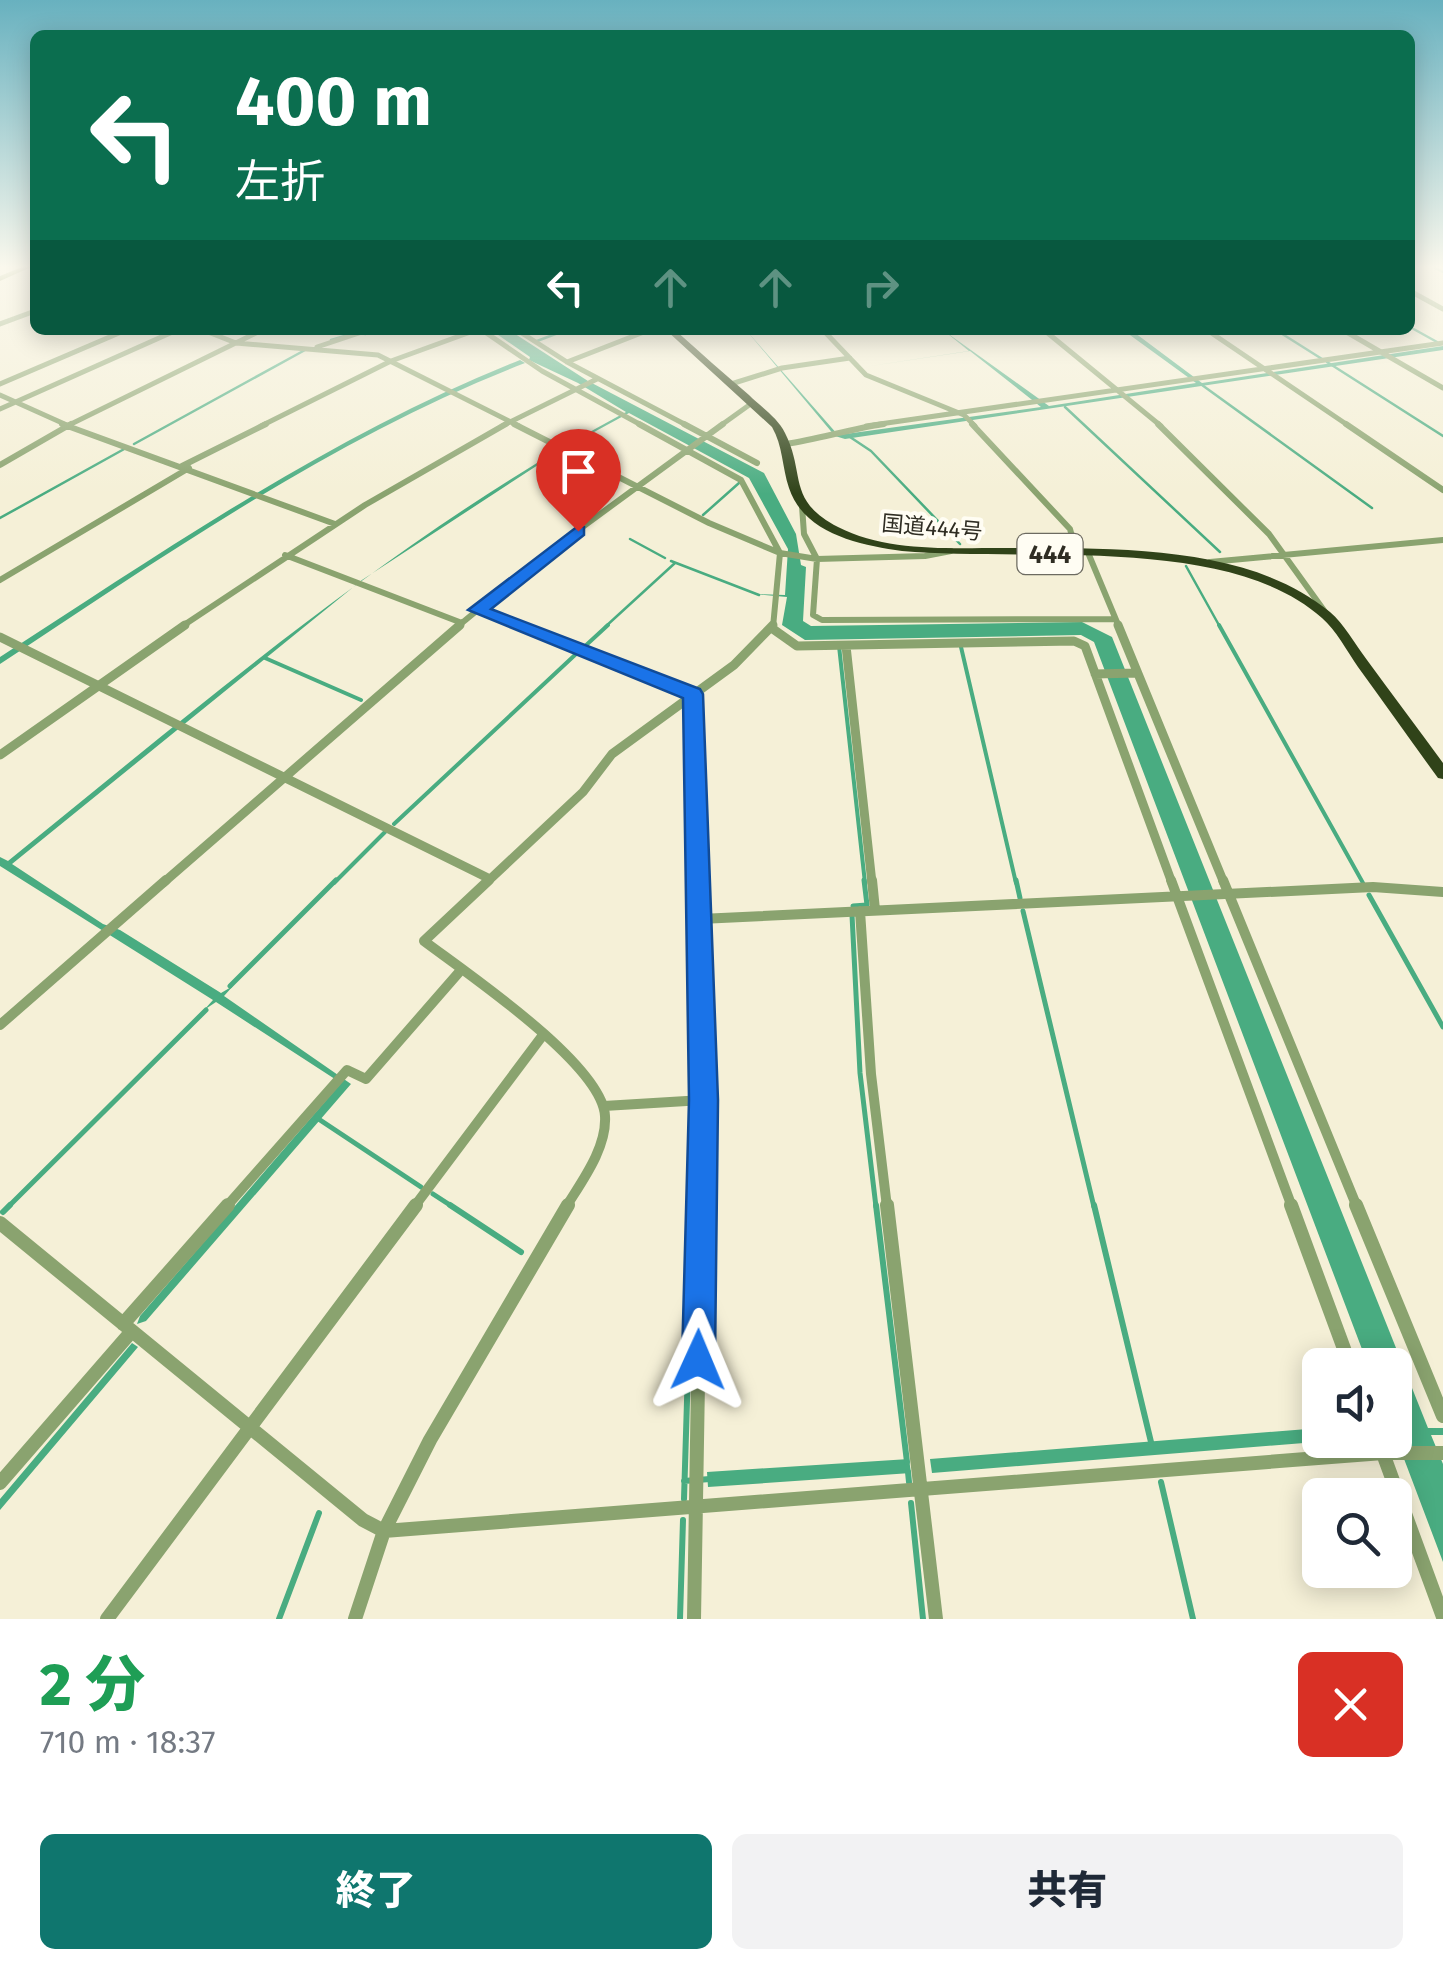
<!DOCTYPE html>
<html lang="ja">
<meta charset="utf-8">
<style>
:root{--surface:#fff;--page:#f2f2f3;--text:#1f2937;--muted:#747a83;--accent:#0f766e}
body{margin:0;font-family:"Fira Sans","Noto Sans JP",sans-serif;background:var(--page);color:var(--text);height:100vh;display:flex;flex-direction:column;font-size:38px;white-space:nowrap}
*{box-sizing:border-box;margin:0}
p{font-size:32px;color:var(--muted)}
.icon{flex:none;width:55px;height:55px;fill:none;stroke:currentColor;stroke-width:2;stroke-linecap:round;stroke-linejoin:round}
.map{position:relative;height:1619px;overflow:hidden}
.details{display:flex;flex-direction:column;background:var(--surface);flex:1}
.details>*{flex:none}
.banner{position:absolute;left:30px;top:30px;width:1385px;height:305px;border-radius:15px;box-shadow:0 5px 25px #0003;background:#0b6e4f;color:#fff;overflow:hidden}
.controls{position:absolute;left:1302px;top:1348px;display:grid;gap:20px}
.controls a{display:grid;place-items:center;width:110px;height:110px;border-radius:15px;background:var(--surface);box-shadow:0 5px 25px #0003;font-size:50px}
.pin{position:absolute;display:grid;place-items:center;width:85px;height:85px;color:#fff;margin:-102px -42px;border-radius:50% 50% 50% 0;rotate:-45deg;box-shadow:0 0 10px #0007}
.pin .icon{rotate:45deg}
.me{position:absolute;width:110px;margin:-55px;rotate:1deg;stroke-linejoin:round;filter:drop-shadow(0 0 8px #0008)}
.turn{display:flex;align-items:center;gap:35px;height:210px;padding:0 40px;font-size:45px}
.turn .icon{width:130px;height:130px;stroke-width:2.5}
.turn b{display:block;font-size:70px;line-height:85px}
.lanes{display:flex;align-items:center;height:95px;padding:0 40px;background:#0003;justify-content:center;gap:50px;direction:ltr}
.lanes .off{opacity:.35}
.round{display:grid;place-items:center;flex:none;width:105px;height:105px;border-radius:15px;background:var(--page)}
.headline{display:flex;align-items:center;justify-content:space-between;height:170px;padding:0 40px}
h1{font-size:60px;font-weight:800;line-height:75px;color:#1e9e55}
.cta{display:flex;gap:20px;margin-top:auto;padding:20px 40px}
.cta a{flex:1;height:115px;border-radius:15px;background:var(--accent);color:#fff;font-size:40px;font-weight:800;line-height:115px;text-align:center}
.cta a+a{background:var(--page);color:var(--text)}
.map>svg:first-child{display:block}
.water{fill:#49ac81}
.lines{fill:none;stroke-linecap:round;stroke-linejoin:round}
.stream-far3{stroke:#49ac81;stroke-width:2.5}
.stream-far2{stroke:#49ac81;stroke-width:4}
.stream-far1{stroke:#49ac81;stroke-width:5}
.stream{stroke:#49ac81;stroke-width:6}
.street-far4{stroke:#8aa36f;stroke-width:5}
.street-far3{stroke:#8aa36f;stroke-width:6}
.street-far2{stroke:#8aa36f;stroke-width:9}
.street-far1{stroke:#8aa36f;stroke-width:10}
.street{stroke:#8aa36f;stroke-width:14}
.primary{fill:#3e6000;fill-rule:evenodd}
.highway{fill:#304319;fill-rule:evenodd}
.route{fill:#1a73e8;stroke:#114b97;stroke-width:2.5}
.labels{text-anchor:middle;stroke-width:8;stroke-linejoin:round;paint-order:stroke}
.far-street-label{font-size:22px;fill:#2f2d23;stroke:#fffdf3}
.shield{fill:#fffdf3;stroke:#6d6b61;stroke-width:2.5}
.shield-label{font-size:25px;font-weight:bold;fill:#2f2d23}
</style>
<div class="map">
<svg width="1443" height="1619" viewBox="0 0 1443 1619">
<rect width="100%" height="100%" fill="#f5f0d7"/>
<path class="water" d="M491,330h18l79,51 176,92 32,61 5,31 5,2 -3,54 8,5 271,-4 30,15 316,791h15v7h-12l12,29v98l-48,-127v-70h-27l-274,-723 -13,-7 -276,5 -23,-15 5,-28 -33,-3 31,1 3,-46 -39,-71 -120,-65 -68,37 -199,130 -350,284 91,60 17,6 101,63 12,-7 -9,10 127,88 -205,237 -9,3 3,-8 201,-233 -125,-81 -12,8 9,-10 -213,-134v-9l8,4c198,-160 391,-327 618,-449l-48,-29 -49,-23 1,-3z
M746,330l92,105 203,-28 -71,-56 -106,16 105,-16 -26,-21 106,76 147,-23 -73,-53h8l71,53 241,-37v4l-598,89 -10,-3z
M520,360l5,3c-189,73 -358,191 -525,301v-7c167,-108 333,-223 520,-297z
M132,1343l6,4 -138,163v-11z
M1320,1428v12h21l-409,33 -2,-14z
M909,1459l2,14 -203,14 -1,-15z"/>
<g class="lines">
<path class="stream-far3" d="M1433,267l10,5
M1410,327l27,15
M1276,330l46,29
M365,334l10,-4
M331,340l17,-5
M537,341l29,-11
M1327,362l116,74
M1202,385l170,123
M1065,407l155,145
M850,437l21,14 89,93
M134,444l171,-94
M703,515l36,-32
M0,518l126,-70
M630,539l35,19
M671,561l88,34
M1186,566l34,61
M605,627l70,-64"/>
<path class="stream-far2" d="M1219,625l144,258
M839,646l26,237
M961,647l55,236
M583,648l25,-23
M265,658l96,42
M687,712l4,171
M394,824l182,-170
M334,883l51,-51"/>
<path class="stream-far1" d="M691,880l5,213
M1016,880l4,18
M1369,895l74,132
M853,906l14,-1 -3,-25
M1023,911l71,296
M852,915l8,158 16,134
M230,986l106,-106
M317,1118l104,69
M433,1194l20,13
M8,1207l198,-197
M693,1207l3,-100"/>
<path class="stream" d="M450,1205l71,47
M876,1205l31,257
M1094,1205l57,237
M3,1212l7,-7
M908,1472l1,10
M684,1481l26,-2
M1161,1482l32,137
M684,1499l9,-294
M911,1503l12,116
M279,1619l40,-106
M680,1619l3,-99"/>
<path class="street-far4" d="M1410,291l33,18
M0,324l35,-13
M203,330l33,13 142,12 141,71
M482,330l60,41 101,55
M517,330l50,32 121,64
M823,330l43,45 98,40 11,11
M1044,330l117,96
M1207,330l142,96
M1343,330l100,58
M317,347l51,-17
M567,362l82,-32
M0,384l126,-54
M731,384l51,-16 68,-10
M0,395l69,31
M0,409l177,-79
M67,426l195,-96
M261,426l130,-65 85,-31
M502,426l95,-47
M720,426l32,-23
M866,426l577,-83"/>
<path class="street-far3" d="M62,424l273,100
M514,424l195,99 71,30 37,6 108,-3 26,-5
M639,424l102,56 39,73 -7,74
M684,424l73,39
M972,424l98,105 7,26
M1158,424l111,110 59,82
M1346,424l97,66
M786,444c33,-5 64,-15 98,-20
M0,465l71,-41
M182,466l84,-42
M802,506l2,28 13,25 -4,56 9,5 292,-1
M285,555l177,68
M1089,555l30,72
M1210,562l233,-22
M0,580l189,-112
M478,610l44,17
M181,627l184,-122 141,-81
M457,627l90,-74 176,-129"/>
<path class="street-far2" d="M516,625l177,69
M1118,625l106,258
M773,629l24,17 277,-5 11,5 87,237
M0,637l490,242
M846,646l26,237
M1095,674l42,-1
M693,694l5,189
M0,755l185,-130
M163,883l297,-258
M486,883l97,-91 29,-38 122,-89 39,-40"/>
<path class="street-far1" d="M489,880l-65,61c41,31 178,123 181,175 2,32 -23,65 -39,91
M698,880l5,220 -2,107
M872,880l3,30
M1171,880l121,327
M1223,880l134,327
M860,911l11,163 16,133
M700,919l673,-32 70,5
M0,1025l166,-145
M604,1106l99,-6
M226,1207l121,-137 19,9 95,-109
M414,1207l129,-172"/>
<path class="street" d="M887,1205l49,414
M1291,1205l59,160
M1356,1205l87,211
M0,1223l363,297 21,11 999,-78h60
M123,1324l105,-119
M1378,1440l65,177
M0,1483l132,-152
M107,1619l309,-414
M355,1619l29,-88 46,-91 138,-235
M694,1619l7,-414"/>
<path class="primary" d="M22,267h9l-31,14v-5z"/>
<path class="highway" d="M666,330h9c25,22 49,44 74,65 12,12 29,23 36,38 21,41 1,67 53,94 48,25 111,21 164,21 103,1 244,-6 328,64 14,12 25,32 37,48 25,34 51,69 76,103v16l-5,-1c-27,-37 -53,-74 -80,-111 -11,-16 -22,-37 -36,-49 -93,-84 -300,-56 -420,-67 -42,-6 -98,-17 -113,-63 -7,-21 -6,-42 -17,-61z"/>
</g>
<linearGradient id="sky" x2="0" y2="1"><stop stop-color="#68b1bf"/><stop offset="0.54" stop-color="#faf8ed"/><stop offset="1" stop-color="#faf8ed" stop-opacity="0"/></linearGradient>
<rect width="1443" height="494" fill="url(#sky)"/>
<path class="route" d="M578,526l6,1v8l-93,74 209,80 3,5 15,406 -3,260 -5,11 -12,5 -11,-5 -5,-11 7,-260 -6,-402 -215,-88z"/>
<g class="labels">
<g class="far-street-label">
<text transform="translate(932 527) rotate(5)" y="8">国道444号</text>
</g>
<rect class="shield" x="1017.5" y="534" width="65" height="40" rx="8"/>
<g class="shield-label">
<text x="1050" y="563">444</text>
</g>
</g>
</svg>
<div class="controls">
<a><svg class="icon" aria-label="sound" viewBox="0 0 24 24"><path d="M4 9h4l5-4v14l-5-4H4zM17 9q2 3 0 6"/></svg></a>
<a><svg class="icon" aria-label="search" viewBox="0 0 24 24"><circle cx="10" cy="10" r="6"/><path d="M15 15l6 6"/></svg></a>
</div>
<div class="pin" style="left:578px;top:531px;background:#d93025"><svg class="icon" aria-label="arrive" viewBox="0 0 24 24"><path d="M6 21V4h12l-3 4 3 4H6"/></svg></div>
<svg class="me" style="left:698px;top:1360px" viewBox="-20 -20 40 40"><path d="M0-17L14 15 0 8-14 15z" fill="#1a73e8" stroke="#fff" stroke-width="4"/></svg>
<div class="banner">
<div class="turn"><svg class="icon" aria-label="left" viewBox="0 0 24 24"><path d="M17 20v-9H6M10 6l-5 5 5 5"/></svg><div><b>400 m</b>左折</div></div>
<div class="lanes"><svg class="icon" aria-label="left" viewBox="0 0 24 24"><path d="M17 20v-9H6M10 6l-5 5 5 5"/></svg><svg class="icon off" aria-label="ahead" viewBox="0 0 24 24"><path d="M12 20V5M6 11l6-6 6 6"/></svg><svg class="icon off" aria-label="ahead" viewBox="0 0 24 24"><path d="M12 20V5M6 11l6-6 6 6"/></svg><svg class="icon off" aria-label="right" viewBox="0 0 24 24"><path d="M7 20v-9h11M14 6l5 5-5 5"/></svg></div>
</div>
</div>
<section class="details">
<div class="headline"><div><h1>2 分</h1><p>710 m · 18:37</p></div><a class="round" style="background:#d93025;color:#fff"><svg class="icon" aria-label="close" viewBox="0 0 24 24"><path d="M6 6l12 12M18 6L6 18"/></svg></a></div>
<div class="cta"><a>終了</a><a>共有</a></div>
</section>
